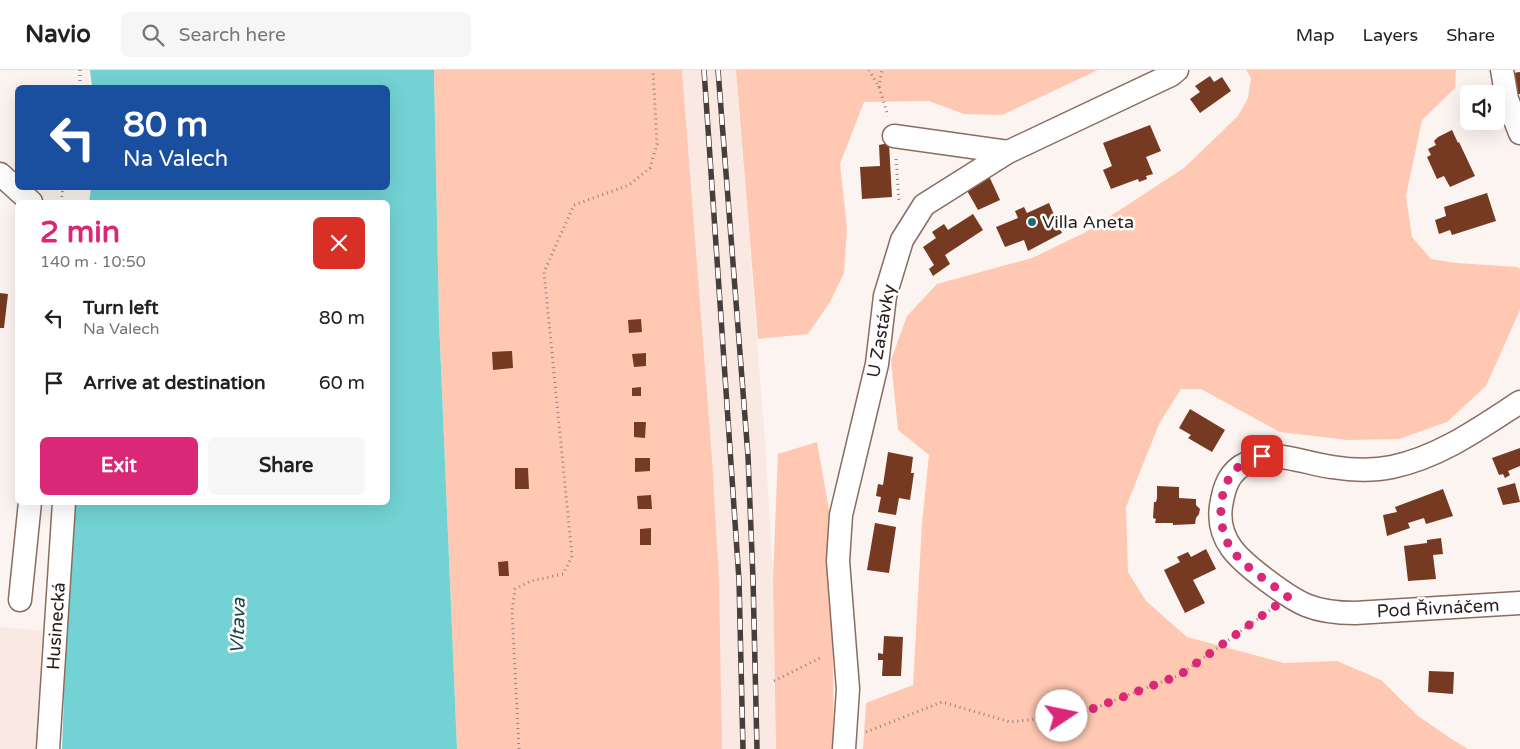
<!DOCTYPE html>
<meta charset="utf-8">
<style>
:root{--surface:#fff;--page:#f6f6f6;--text:#222;--muted:#767676;--line:#e0e0e0;--accent:#db2777}
body{margin:0;font-family:"Varela Round",sans-serif;background:var(--page);color:var(--text);height:100vh;display:flex;flex-direction:column;font-size:19px;white-space:nowrap}
*{box-sizing:border-box;margin:0}
p{font-size:16px;color:var(--muted)}
.icon{flex:none;width:28px;height:28px;fill:none;stroke:currentColor;stroke-width:2;stroke-linecap:round;stroke-linejoin:round}
.map{position:relative;flex:1;overflow:hidden}
.panel{position:absolute;left:15px;top:130px;width:375px;height:305px;display:flex;flex-direction:column;background:var(--surface);border-radius:8px;box-shadow:0 5px 20px #0002}
.panel>*{flex:none}
.top-card{position:absolute;left:15px;top:15px;width:375px;height:105px;border-radius:8px;box-shadow:0 5px 20px #0002;background:#1a4fa0;color:#fff;overflow:hidden}
.controls{position:absolute;left:1460px;top:15px;display:grid;gap:10px}
.controls a{display:grid;place-items:center;width:45px;height:45px;border-radius:8px;background:var(--surface);box-shadow:0 5px 20px #0002;font-size:25px}
.pin{position:absolute;display:grid;place-items:center;width:42px;height:42px;color:#fff;margin:-21px;border-radius:10px;box-shadow:0 2px 8px #0006}
.me{position:absolute;width:55px;margin:-28px;rotate:79deg;stroke-linejoin:round;filter:drop-shadow(0 0 4px #0008)}
.turn{display:flex;align-items:center;gap:18px;height:105px;padding:0 25px;font-size:22px}
.turn .icon{width:65px;height:65px;stroke-width:2.5}
.turn b{display:block;font-size:35px;line-height:42px}
.round{display:grid;place-items:center;flex:none;width:52px;height:52px;border-radius:8px;background:var(--page)}
.overview{display:flex;align-items:center;justify-content:space-between;height:85px;padding:0 25px}
h1{font-size:30px;font-weight:700;line-height:38px;color:var(--accent)}
.action{display:flex;gap:10px;margin-top:auto;padding:10px 25px}
.action a{flex:1;height:58px;border-radius:8px;background:var(--accent);color:#fff;font-size:20px;font-weight:700;line-height:58px;text-align:center}
.action a+a{background:var(--page);color:var(--text)}
ul{padding:0;list-style:none}
li{display:flex;align-items:center;gap:15px;height:65px;padding:0 25px}
li div{flex:1}
li b{display:block;font-size:19px}
li em{font-style:normal}
header{display:flex;align-items:center;gap:30px;box-sizing:border-box;height:70px;padding:0 25px;background:var(--surface);border-bottom:1px solid var(--line)}
header strong{font-size:24px}
nav{display:flex;gap:28px;margin-inline-start:auto;font-size:18px}
.search{width:350px;height:45px;background:var(--page);display:flex;align-items:center;gap:12px;box-sizing:border-box;padding:0 18px;border-radius:8px;color:var(--muted);font-size:19px}
.map>svg:first-child{display:block}
.built{fill:#fae9e2}
.green{fill:#ffc8b2}
.water{fill:#73d2d3}
.building{fill:#753a21}
.lines{fill:none;stroke-linecap:round;stroke-linejoin:round}
.minor-casing{stroke:#8a6c60;stroke-width:25}
.path{stroke:#8e8581;stroke-width:3;stroke-dasharray:1 4;stroke-linecap:butt}
.minor{stroke:#fff;stroke-width:22}
.rail-casing{stroke:#493d39;stroke-width:5.5}
.rail{stroke:#fff;stroke-width:4;stroke-dasharray:11;stroke-linecap:butt}
.route{stroke:#db2777;stroke-width:9;stroke-dasharray:0 16.2}
.poi-dot{fill:#216d6e;stroke:#fff;stroke-width:2}
.labels{text-anchor:middle;stroke-width:5;stroke-linejoin:round;paint-order:stroke}
.poi-label{font-size:18px;fill:#2a1e19;stroke:#fff;text-anchor:start}
.street-label{font-size:18px;fill:#2a1e19;stroke:#fff}
.water-label{font-size:19px;font-style:italic;fill:#1b4747;stroke:#fff}
</style>
<header>
<strong>Navio</strong>
<div class="search"><svg class="icon" aria-label="search" viewBox="0 0 24 24"><circle cx="10" cy="10" r="6"/><path d="M15 15l6 6"/></svg>Search here</div>
<nav><a>Map</a><a>Layers</a><a>Share</a></nav>
</header>
<div class="map">
<svg width="1520" height="679" viewBox="0 0 1520 679">
<rect width="100%" height="100%" fill="#fbf4f1"/>
<path class="built" d="M682,0h54l30,385 7,124 3,170h-55l-9,-291z
M0,557l46,4 -10,118h-36z"/>
<path class="green" d="M434,0h248l30,388 7,123 3,168h-265l-18,-429z
M736,0h362l-96,45 -38,-1 -35,-13 -65,1 -24,62 7,64 -3,45 -14,29 -22,32 -50,5z
M1246,0h210l-1,18 -33,32 -16,76 6,41 19,22 25,4 62,4 2,2v41l-34,76 -39,36 -48,17 -51,1 -68,-8 -79,-43h-20l-22,35 -33,83 2,65 18,29 41,36 97,26 53,-2 44,19 37,36 35,24 15,9h-605l3,-46 47,-18 9,-162 7,-68 -31,-25 -7,-70 16,-44 30,-32 95,-26 54,-26 98,-64 54,-52 10,-18 3,-20z
M817,372l14,79 3,228h-58l-3,-170 5,-125z"/>
<path class="water" d="M90,0h344l5,250 18,429h-395l9,-246 317,-1v-300h-299l2,-14h297v-100l-296,-1z"/>
<path class="building" d="M1520,2v22h-5l-2,-21z
M1210,6l4,6 8,-5 9,14 -31,22 -10,-14 10,-7 -5,-6z
M1150,55l11,26 -15,6 7,17 -7,2 1,3 -8,3 -1,-3 -27,10 -8,-19 9,-4 -9,-23z
M1452,60l6,13 1,-1 16,34 -25,11 -6,-11 -7,3 -10,-22 4,-2 -3,-6 8,-4 -2,-4 4,-4z
M889,73l3,54 -30,2 -2,-32 20,-1 -1,-21z
M989,106l11,24 -22,10 -13,-23z
M1487,123l9,28 -44,14 -2,-5 -11,4 -4,-14 11,-4 -2,-9z
M1049,133l13,30 -34,18 -4,-11 -19,7 -9,-20 22,-9 -3,-7 9,-4 3,6z
M973,144l10,16 -38,25 5,9 -17,12 -4,-7 5,-4 -11,-18 13,-9 -4,-6 12,-8 4,6z
M0,223l8,1 -4,34h-4z
M641,249l1,13 -13,1 -1,-13z
M512,281l1,17 -20,2 -1,-18z
M646,283v13l-12,1 -2,-13z
M641,317v9h-9v-8z
M1190,339l35,21 -13,22 -24,-14 3,-3 -12,-7z
M634,352h12l-1,16 -11,-1z
M1520,378v18l-12,5 2,4 -5,3 -2,-4 -4,1 -7,-17z
M888,382l25,5 -2,16h3l-4,27 -11,-2 -3,17 -18,-3 3,-15 -5,-1 2,-12 5,1z
M635,388h15v13l-15,1z
M515,398h13l1,21h-14z
M1515,413l5,19 -17,3 -6,-17z
M1157,416l22,1v11l17,1v6l4,4 -1,5 -3,4 -1,6 -22,1v-2h-18l1,-4 -3,-1 1,-16h2l1,-4z
M1443,419l10,27 -27,8 -2,-6 -16,5 2,5 -23,8 -4,-21 14,-3 -2,-5z
M651,425l1,14h-14l-1,-13z
M875,453l21,4 -7,46 -22,-3z
M651,458v17h-11v-16z
M1441,468l2,16 -10,1 3,24 -28,2 -4,-35 23,-3v-3z
M1206,479l10,20 -23,11 12,23 -20,10 -21,-43 16,-8 -3,-5 11,-5 3,5z
M508,491l1,15h-10l-1,-14z
M884,566l19,1 -2,39h-19l1,-16h-5v-7l5,1z
M1429,601l25,1 -1,22 -25,-2z"/>
<g class="lines">
<defs>
<path id="minor" d="M1502,0l5,29 13,34
M894,66l114,16
M0,104l31,28
M1520,332c-40,26 -80,55 -128,65 -19,4 -41,3 -60,0 -19,-2 -54,-15 -71,-10 -5,1 -10,4 -14,6 -18,8 -23,24 -26,43 -5,35 19,54 44,73 33,25 48,34 90,34l165,-10
M20,530l10,-98
M48,679l16,-247
M844,679l4,-60 -10,-128 3,-46 36,-151 8,-68 17,-56 22,-35 84,-53 163,-77 6,-5"/>
</defs>
<use href="#minor" class="minor-casing"/>
<path class="path" d="M80,0v18
M869,0l10,17 9,29
M879,17l3,-17
M896,89l3,43
M61,132l2,-14
M774,611l48,-24
M866,662l76,-30 68,20 69,-8 101,-39 90,-65
M519,679l-7,-138 3,-22 16,-8 32,-7 9,-18 -28,-284 30,-67 55,-20 21,-17 7,-24 -4,-74"/>
<use href="#minor" class="minor"/>
<defs>
<path id="rail" d="M704,0l35,510 4,169
M718,0l30,386 5,123 4,170"/>
</defs>
<use href="#rail" class="rail-casing"/>
<use href="#rail" class="rail"/>
</g>
<g class="lines">
<path class="route" d="M1062,646l17,-2 101,-39 108,-78c-17,-14 -43,-29 -56,-47 -16,-22 -15,-63 5,-82 6,-5 18,-8 25,-12"/>
</g>
<circle class="poi-dot" cx="1032" cy="152" r="5"/>
<g class="labels">
<g class="poi-label">
<text x="1042" y="158">Villa Aneta</text>
</g>
<g class="street-label">
<text transform="translate(881 261) rotate(-80)" y="6">U Zastávky</text>
<text transform="translate(1438 538) rotate(-3)" y="6">Pod Řivnáčem</text>
<text transform="translate(56 556) rotate(-86)" y="6">Husinecká</text>
</g>
<g class="water-label">
<text transform="translate(237 556) rotate(-88)" y="7">Vltava</text>
</g>
</g>
</svg>
<div class="controls">
<a><svg class="icon" aria-label="sound" viewBox="0 0 24 24"><path d="M4 9h4l5-4v14l-5-4H4zM17 9q2 3 0 6"/></svg></a>
</div>
<div class="pin" style="left:1262px;top:386px;background:#d93025"><svg class="icon" aria-label="arrive" viewBox="0 0 24 24"><path d="M6 21V4h12l-3 4 3 4H6"/></svg></div>
<svg class="me" style="left:1062px;top:646px" viewBox="-20 -20 40 40"><circle r="19" fill="#fff"/><path d="M0-13L10 11 0 6-10 11z" fill="#db2777"/></svg>
<div class="top-card">
<div class="turn"><svg class="icon" aria-label="left" viewBox="0 0 24 24"><path d="M17 20v-9H6M10 6l-5 5 5 5"/></svg><div><b>80 m</b>Na Valech</div></div>
</div>
<section class="panel">
<div class="overview"><div><h1>2 min</h1><p>140 m · 10:50</p></div><a class="round" style="background:#d93025;color:#fff"><svg class="icon" aria-label="close" viewBox="0 0 24 24"><path d="M6 6l12 12M18 6L6 18"/></svg></a></div>
<ul>
<li><svg class="icon" aria-label="left" viewBox="0 0 24 24"><path d="M17 20v-9H6M10 6l-5 5 5 5"/></svg><div><b>Turn left</b><p>Na Valech</p></div><em>80 m</em></li>
<li><svg class="icon" aria-label="arrive" viewBox="0 0 24 24"><path d="M6 21V4h12l-3 4 3 4H6"/></svg><div><b>Arrive at destination</b></div><em>60 m</em></li>
</ul>
<div class="action"><a>Exit</a><a>Share</a></div>
</section>
</div>
